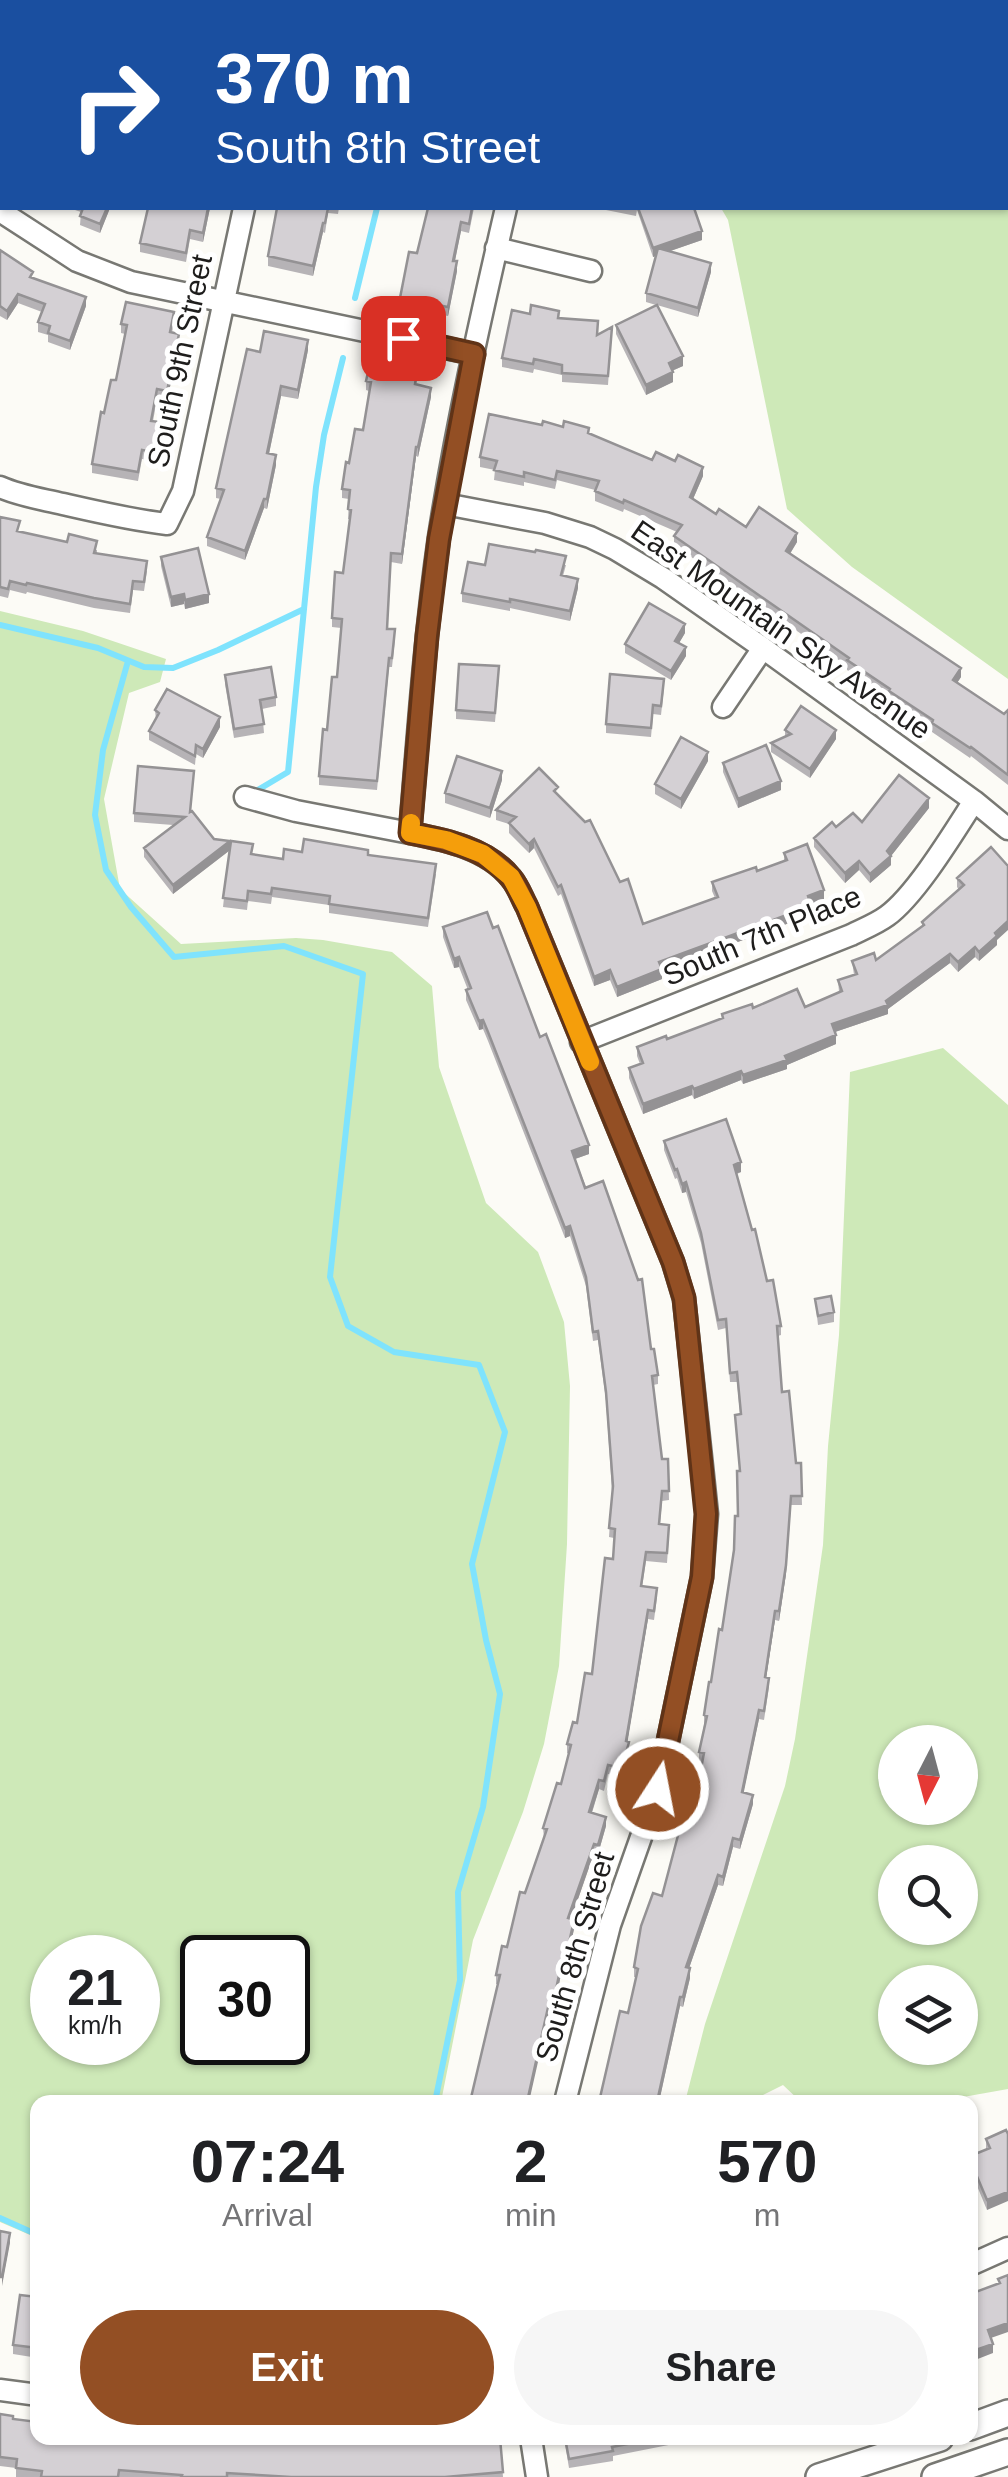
<!DOCTYPE html>
<style>
:root{--surface:#fff;--page:#f6f6f6;--text:#202124;--muted:#757577;--accent:#934f24}
body{margin:0;font-family:Arial,sans-serif;background:var(--page);color:var(--text);height:100vh;display:flex;flex-direction:column;font-size:38px;white-space:nowrap}
*{box-sizing:border-box;margin:0}
p{font-size:32px;color:var(--muted)}
.icon{flex:none;width:55px;height:55px;fill:none;stroke:currentColor;stroke-width:2;stroke-linecap:round;stroke-linejoin:round}
.map{position:relative;flex:1;overflow:hidden}
.sheet{position:absolute;left:30px;top:2095px;width:948px;height:350px;display:flex;flex-direction:column;background:var(--surface);border-radius:20px;box-shadow:0 2px 8px #0004}
.sheet>*{flex:none}
.top-card{position:absolute;left:0px;top:0px;width:1010px;height:210px;box-shadow:0 2px 8px #0004;background:#1a4fa0;color:#fff;overflow:hidden}
.needle{width:65px;rotate:186deg}
.buttons{position:absolute;left:878px;top:1725px;display:grid;gap:20px}
.buttons a{display:grid;place-items:center;width:100px;height:100px;border-radius:50%;background:var(--surface);box-shadow:0 2px 8px #0004;font-size:50px}
.speed{position:absolute;left:30px;top:1935px;display:flex;gap:20px;font-size:50px;font-weight:700;text-align:center}
.speed>*{display:grid;place-content:center;width:130px;height:130px;border-radius:50%;background:var(--surface);box-shadow:0 2px 8px #0004;line-height:1}
.speed small{font-size:25px;font-weight:400}
.speed .limit{border:5px solid #111;border-radius:15px;background:#fff;color:#111}
.pin{position:absolute;display:grid;place-items:center;width:85px;height:85px;color:#fff;margin:-42px;border-radius:20px;box-shadow:0 5px 15px #0006}
.me{position:absolute;width:110px;margin:-55px;rotate:11deg;stroke-linejoin:round;filter:drop-shadow(0 0 8px #0008)}
.turn{display:flex;align-items:center;gap:35px;height:210px;padding:0 50px;font-size:45px}
.turn .icon{width:130px;height:130px;stroke-width:2.5}
.turn b{display:block;font-size:70px;line-height:85px}
.eta{display:flex;justify-content:space-evenly;align-items:center;height:170px;text-align:center}
.eta b{font-size:60px;font-weight:700;line-height:70px}
.cta{display:flex;gap:20px;margin-top:auto;padding:20px 50px}
.cta a{flex:1;height:115px;border-radius:60px;background:var(--accent);color:#fff;font-size:40px;font-weight:700;line-height:115px;text-align:center}
.cta a+a{background:var(--page);color:var(--text)}
.map>svg:first-child{display:block}
.green{fill:#cee9b8;fill-rule:evenodd}
.lines{fill:none;stroke-linecap:round;stroke-linejoin:round}
.stream{stroke:#7fe3fd;stroke-width:6}
.minor-casing{stroke:#787873;stroke-width:25}
.tertiary-casing{stroke:#787873;stroke-width:30}
.minor{stroke:#fff;stroke-width:20}
.tertiary{stroke:#fff;stroke-width:25}
.wall{fill:#b6b3b6}
.shaded-wall{fill:#949294}
.building{fill:#d4d0d4;stroke:#949294;stroke-width:2.5}
.route-casing{stroke:#603317;stroke-width:25}
.route{stroke:#934f24;stroke-width:18}
.slow{stroke:#f59e0b;stroke-width:18}
.labels{text-anchor:middle;stroke-width:10;stroke-linejoin:round;paint-order:stroke}
.street-label{font-size:30px;fill:#1e1d1c;stroke:#fff}
</style>
<div class="map">
<svg width="1008" height="2477" viewBox="0 0 1008 2477">
<rect width="100%" height="100%" fill="#fcfbf6"/>
<path class="green" d="M674,0h303l2,2h-306z
M1008,47v632l-156,-112 -65,-58 -59,-289 -7,-12h287z
M0,611l83,20 83,28 -6,23 -31,11 -25,106 16,90 61,55 115,-6 27,2 69,12 40,34 7,81 47,136 52,49 26,70 6,64 -3,158 -8,122 -15,78 -21,68 -50,128 -32,162h-403l-1,136 -37,-16zM52,1958h86v84h-86zM202,1958h86v84h-86z
M943,1048l65,57v984l-73,13h-134l-18,-17 -34,17h-64l20,-78 80,-238 10,-47 28,-194 5,-99 11,-111 11,-263zM895,1742h65v66h-65zM895,1862h65v66h-65zM895,1982h65v66h-65z"/>
<g class="lines">
<path class="stream" d="M423,2v-2
M355,298l22,-90
M0,625l98,23 46,19 29,1 45,-18 86,-41
M128,661l-25,89 -8,65 11,55 25,37 43,50 110,-11 79,28 -33,303 18,49 46,26 85,13 26,67 -33,132 14,76 14,54 -17,113 -25,85 2,88 -25,122
M251,794l37,-22 28,-285 8,-52 19,-77
M0,2218l38,17"/>
<defs>
<path id="minor" d="M198,0l5,2
M553,2l1,-2
M506,208c-25,108 -50,218 -67,329 -14,98 -21,197 -29,296 35,7 77,15 101,45 7,8 11,20 16,29l146,355 11,37 18,167 5,48 -5,63 -44,212 -48,136 -45,177
M0,211l77,50 54,21 343,72
M496,248l95,23
M0,487c20,9 42,12 63,17 35,8 69,16 104,20l16,-33 61,-283
M445,504l100,19 45,14 25,12 48,29 100,70 211,153 34,28
M723,707l40,-59
M245,797l51,14 114,22
M581,1042l270,-107c12,-6 25,-11 36,-19 29,-21 67,-84 87,-115
M970,2265l38,-17
M0,2390l38,5
M531,2438l6,39"/>
<path id="tertiary" d="M970,2427l38,-14
M819,2477l121,-39
M935,2477l73,-25"/>
</defs>
<use href="#minor" class="minor-casing"/>
<use href="#tertiary" class="tertiary-casing"/>
<use href="#minor" class="minor"/>
<use href="#tertiary" class="tertiary"/>
</g>
<path class="wall" d="M0,0h130l3,2h-131v7l-2,-1z
M69,208h41l-10,25 -20,-8 1,-13z
M148,208h62l-7,34 -13,-3 -4,23 -46,-10v-9z
M277,208h62l-1,6 -10,-1 -3,20 -2,-1 -10,44 -45,-10v-10z
M474,208l-5,25 -8,-2 -6,30 2,10 -9,45 -48,-9v-9l17,-45z
M596,208h98l8,32 -32,11 41,21 -13,45 -41,-12 26,61 -11,5 1,11 -27,13 -30,-61v-9l40,-20 -10,-3v-9l10,-37 -3,1 -16,-47 -1,6z
M0,250l33,28 53,28 -16,44 -22,-8v-7l-10,-3v-10l4,-10 -24,-9 -11,17 -7,-4z
M559,318l38,16 15,-7 -4,58 -46,-3v-7l-28,-6 -1,4 -31,-6v-9z
M174,321l-2,12 7,11 -12,57 -10,-2 -4,22 7,11 -6,29 -12,-2 -4,22 -46,-8v-9l12,-51 12,-33 9,-46 -4,-1v-9z
M308,350l-10,49 -17,-3 -12,58 7,11 -9,44 -3,-1 -19,52 -38,-14v-9l14,-38 -5,-1v-10l44,-136z
M418,374l-2,11 15,12 -13,60 -2,-1 -14,108 -11,-2 -4,67 8,10 -3,28h-3l-12,123 -58,-5v-9l18,-99 4,-49 -9,-1v-9l11,-45 7,-54h-2l1,-20 -7,-1v-9l7,-26 14,-33 6,-39 -3,-1v-9z
M542,425l21,2 26,6 63,27 51,16 -10,23 23,15 30,13 51,15 -7,12 171,123 -4,6 47,31 4,-4v75l-37,-29 -1,2 -38,-26v-3l-43,-29v-3l-42,-27v-4l-173,-121v-9l3,-4 -53,-23 -1,3 -28,-11v-11l-38,-10 -2,9 -31,-7v4l-30,-6 1,-10 -15,-3v-10z
M0,517l19,15 78,18v4l50,17 -3,20 -11,-1 -3,23 -36,-5 -67,-16 -1,2 -16,-4 -2,8 -8,-2z
M161,557l48,46 -24,6 -1,-5 -13,3 -10,-41z
M485,565h81l-3,11 15,12 -8,33 -60,-13v3l-48,-9v-9z
M685,633l-6,10 7,13 -15,24 -46,-27v-9z
M225,675l51,22v9l-14,3 2,24 -30,5 -9,-54z
M499,676l-4,46 -39,-3v-9z
M664,688l-3,27 -8,-1 -2,23 -45,-4v-9z
M155,710l65,17 -17,31 -7,-4 -1,11 -46,-25v-9l7,-11z
M785,730l51,9 -26,39 -39,-26v-9l14,-6z
M708,761l-27,48 -26,-15v-10z
M723,763l58,27 -43,18 -15,-36z
M502,780l-12,38 -45,-15v-10z
M558,795l62,87 23,42 72,-26 -3,-7v-9l45,-11 27,-10v-8l40,47 -13,5v10l-149,55v9l-45,18 -7,-17 -16,6 -33,-92 -3,2 -24,-48 -5,5 -20,-20v-9l-13,-4v-10z
M929,808l-38,48v9l-21,18 -11,-13 -14,13 -31,-36v-9l22,-11z
M191,811l23,28 16,9 23,6 30,5 19,-7 66,3 68,19 -8,53 -99,-14v-8l-57,-8 -1,7 -23,-3 -1,9 -24,-3 6,-56 -56,43 -29,-37v-9l29,-23 -39,-3v-9z
M991,847l6,98 -18,16 -4,-4 -17,15 -8,-9 -62,46v5l-53,18 1,12 -49,21v4l-44,15 -2,-4 -47,19 -2,-4 -49,19 -14,-36v-10l11,-4 -3,-8v-9l30,-8 55,-21v-4l31,-6 52,-1 34,-15 -1,-12 16,-5 -2,-14 24,-1 46,-34v-4l37,-32 -2,-3v-9z
M443,927l50,1 96,226 -14,5 76,190 7,26v9l-5,1 9,74h6l1,41 -7,1 -2,23 9,10 -2,29 -21,-2 -4,26 15,10 -3,23 -6,-1 -21,123 2,9 -7,27 -14,-4 -4,17 -5,-2 -7,24 14,13 -8,28 -4,-1 -23,66 3,10 -7,32 -3,-1 -11,53h-4l-62,23 11,-52h-2v-9l48,-137 -1,-10 18,-44 8,-30 -2,-1v-9l10,-21 15,-49 21,-115 1,-21 -5,-1 3,-46 -6,-90 -8,-61 -5,1 -7,-55 -16,-50 -5,2 -77,-197 -5,-12 -4,1 -13,-30v-10h2l-9,-23 -5,1 -11,-31z
M664,1141l77,31 -4,2 30,107 14,45v9l-3,1 4,56 14,71h5l1,42h-11l-5,69 -7,47 -4,-1 -9,57 3,10 -5,33 -5,-1 -16,74 10,11 -13,45 -7,-2 -10,39 -5,-1 -29,83 1,10 -7,29 -3,-1 -21,96h-60l29,-89 8,-36h-2v-10l28,-71 17,-63 -1,-10 17,-23 8,-38 -4,-1v-9l5,-27v-10l18,-85 16,-114 2,-45 -5,-56 5,-1 -3,-32h-7l-4,-54 -8,2 -17,-87 -15,-51 -4,1 -5,-15 -2,1 -11,-29z
M815,1299l19,13v10l-16,3z
M1006,2130l-19,80 -17,-41v-13l16,-7v-10z
M38,2297v61l-25,-4v-9z
M0,2414l13,5 25,19 216,3 246,-3 3,39h-487v-9l-16,-2z
M564,2438h140l-91,18v5l-44,7z"/>
<path class="shaded-wall" d="M107,208h3l-10,25v-9z
M208,208h2l-7,34v-9z
M461,222v9l-8,39v-9z
M323,223v9l-10,44v-10z
M702,231v9l-49,17v-9z
M457,261v10l-9,45v-9z
M711,263v9l-13,45v-9z
M18,294v9l-11,17v-9z
M86,297v9l-16,44v-9z
M179,334v10l-12,57v-10z
M308,340v10l-10,49v-9z
M683,356v10l-14,6v-9z
M673,372v10l-27,13v-10z
M281,386v10l-14,67v-10z
M431,388v9l-13,60v-10z
M416,447v9l-14,108v-10z
M276,455v10l-9,44v-10z
M703,467v9l-13,30v-9z
M264,499v9l-19,52v-9z
M797,533v9l-11,18v-9z
M578,579v9l-8,33v-10z
M184,594v10l-13,3v-10z
M209,594v9l-24,6v-9z
M685,624v9l-10,17v-9z
M686,647v9l-15,24v-9z
M961,668v9l-8,12v-9z
M220,717v10l-17,31v-9z
M836,730v9l-26,39v-9z
M708,752v9l-27,48v-10z
M502,771v9l-12,38v-10z
M781,781v9l-43,18v-9z
M929,798v10l-38,48v9l-21,18v-9z
M534,839v9l-5,5v-9z
M230,841v9l-57,44v-9z
M859,861v9l-14,13v-10z
M824,890v10l-16,6v-10z
M811,906v9l-149,55v9l-45,18v-10l42,-25z
M1008,921v9l-11,10v5l-18,16v-9l16,-19z
M975,947v10l-17,15v-10z
M950,954v9l-62,46v5l-56,19v-9l54,-23z
M459,957v10l-5,1v-9z
M610,970v10l-16,6v-9z
M483,1020v9l-4,1v-9z
M836,1035v9l-49,21v4l-44,15v-9z
M741,1071v9l-47,19v-10z
M692,1086v9l-49,19v-10z
M589,1145v9l-17,6v-9z
M741,1162v10l-7,2v-9z
M686,1182v10l-4,1v-9z
M570,1226v10l-5,2v-10z
M791,1496l-5,78 -7,47v-10z
M648,1610v9l-22,132v-10z
M775,1611v9l-10,66v-9z
M759,1710v9l-17,82v-9z
M629,1742v9l-7,27v-10z
M599,1780v9l-10,32v-9z
M753,1795v9l-13,45v-9z
M606,1817v9l-8,28v-9z
M733,1838v9l-10,39v-9z
M594,1844v9l-26,75v-10z
M718,1875v10l-32,92v-10z
M574,1920v9l-7,32v-9z
M564,1951v9l-11,53v-9z
M690,1968v10l-7,29v-10z
M680,1997v9l-21,96h-2z
M549,2003v10l-20,89h-2z
M1008,2192v9l-21,9v-10z
M10,2233v10l-8,43v-9z
M1008,2323v9l-20,7v-9z
M993,2344v9l-23,9v-10z"/>
<path class="building" d="M22,0h108l3,1 -107,1z
M316,0h54l1,2h-55z
M458,0h56v2h-56z
M595,0h49v2h-49z
M0,103l2,1v48l-2,-2z
M83,208h24l-7,16 -20,-8z
M148,208h60l-5,25 -13,-3 -4,23 -46,-10z
M277,208h51l-3,15h-2l-10,43 -45,-10z
M428,208h44l-3,16 -8,-2 -8,39h4l-9,46 -48,-9 9,-46 8,1z
M638,208h56l8,23 -49,17z
M658,248l53,15 -13,45 -52,-15z
M0,250l33,22 -3,5 56,20 -16,44 -22,-8 2,-7 -12,-4 7,-18 -27,-10 -11,17 -7,-5z
M126,302l48,10 -4,20 9,2 -12,57 -10,-2 -6,32 9,1 -6,30 -12,-2 -4,22 -46,-8 9,-52 3,1 7,-33h5l11,-55 -6,-1z
M531,305l28,6 -1,7 40,3 -1,14 15,-8 -4,49 -46,-3v-8l-28,-6 -1,5 -31,-6 10,-48 18,4z
M657,305l26,51 -14,7 4,9 -27,13 -30,-60z
M264,331l44,9 -10,50 -17,-4 -14,67 9,2 -9,44h-3l-19,52 -38,-14 17,-47 -8,-2 31,-139 13,3z
M372,355l46,10 -3,19 16,4 -13,59h-2l-14,107 -11,-1 -4,76h8l-3,29h-3l-12,123 -58,-5 4,-47 4,1 5,-53h5l5,-58 -10,-1 3,-46 8,1 8,-63 -3,-1 2,-19 -8,-1 4,-27 3,1 6,-34 8,1 8,-48 -5,-1z
M489,414l53,11 1,-4 20,6 1,-6 25,7 -1,5 64,27 4,-8 19,9 3,-6 25,12 -13,30 26,17 3,-5 27,18 13,-20 38,26 -11,18 175,117 -8,12 51,34 4,-4v65l-37,-28 -1,1 -38,-25 1,-3 -44,-29 1,-2 -43,-29 2,-2 -175,-122 8,-11 -58,-25 -1,3 -28,-12 4,-10 -42,-10 -2,9 -31,-8v5l-30,-7 3,-9 -17,-4z
M0,517l20,4 -3,10 50,11 2,-8 28,7 -3,12 53,8 -3,21 -11,-1 -3,23 -36,-6 -67,-15 -1,2 -16,-4 -2,8 -8,-2z
M489,544l46,8 1,-2 30,6 -5,19 17,4 -8,32 -60,-12v3l-48,-9 6,-31 17,3z
M198,548l11,46 -24,6 -1,-6 -13,3 -10,-40z
M649,603l36,21 -10,17 11,6 -15,24 -46,-27z
M459,664l40,2 -4,47 -39,-3z
M271,667l5,30 -16,3 4,24 -30,5 -9,-54z
M610,674l54,5 -3,27 -8,-1 -2,23 -45,-4z
M167,689l53,28 -17,32 -7,-4 -1,11 -46,-25 10,-18 -4,-3z
M801,706l35,24 -26,39 -39,-26 20,-9 -6,-4z
M681,737l27,15 -27,47 -26,-15z
M766,745l15,36 -43,18 -15,-36z
M457,756l45,15 -12,37 -45,-15z
M138,766l56,5 -4,41 2,-1 22,28 16,2 -57,44 -29,-37 41,-31 -51,-4z
M539,768l19,19 -4,4 31,31 5,-2 30,62 8,-3 15,45 75,-27 -6,-15 44,-15 1,4 30,-11 -3,-7 23,-9 17,46 -16,6 3,10 -152,56 3,7 -45,18 -7,-17 -16,7 -33,-92 -3,2 -24,-48 -5,5 -20,-21 7,-6 -20,-7z
M899,775l30,23 -42,53 4,5 -21,18 -11,-13 -14,12 -31,-35 18,-16 4,5 17,-14 9,9z
M304,839l64,11v5l68,9 -8,54 -99,-14 1,-8 -58,-8 -1,6 -23,-3 -1,10 -24,-3 8,-57 22,3 -2,10 32,5 1,-10 18,3z
M991,847l17,19v55l-13,12 2,3 -18,16 -4,-5 -17,15 -8,-8 -64,47 2,4 -56,19 4,11 -51,21 2,4 -44,15 -2,-4 -47,18 -2,-3 -49,18 -14,-36 14,-5 -6,-16 29,-11 1,3 56,-21 -1,-4 30,-10 1,4 44,-19 8,18 37,-16 -4,-11 19,-6 -5,-13 22,-8 2,7 48,-35 -2,-3 42,-37 -7,-7z
M487,912l6,16 5,-2 42,111 6,-3 43,111 -17,6 13,37 18,-7 35,99 4,-1 9,70h3l4,26 -6,1 10,83h6l1,32h-7l-3,33 10,1 -2,28 -21,-1 -5,34 16,2 -3,23 -6,-1 -22,131 3,1 -7,26 -14,-3 -4,16 -5,-1 -10,32 17,5 -8,28 -4,-1 -26,74 6,2 -7,32 -3,-1 -11,53 -4,-1 -22,99h-57l30,-127h-4l6,-29 5,1 13,-55 5,1 22,-64 -4,-1 14,-45 4,1 10,-39 -4,-1 6,-22 4,1 8,-50 7,1 13,-116 8,1 2,-30 -6,-1 4,-42 -7,-94 -8,-61 -5,1 -7,-55 -16,-51 -5,2 -77,-196 -5,-12 -4,1 -13,-31 5,-2 -12,-31 -5,2 -11,-32z
M726,1119l15,43 -7,3 18,65 3,-1 12,52 6,-1 8,46h-4l5,66 7,-1 7,72h5l1,33h-11l-5,69 -7,46h-4l-10,66 4,1 -5,33 -5,-1 -17,82 11,3 -13,45 -7,-2 -10,39 -5,-2 -32,92 4,1 -7,29h-3l-23,105h-58l21,-91 8,2 10,-44 -4,-2 7,-41 12,-33 9,3 19,-72 -3,-1 7,-26 10,3 9,-47 -5,-1 8,-36 -3,-1 5,-33h2l8,-53 3,1 12,-80 1,-34h3l-1,-45h3l-5,-56 6,-1 -4,-42 -7,1 -4,-54 -8,1 -17,-87 -15,-51 -4,2 -5,-15 -2,1 -11,-29z
M831,1296l3,16 -16,4 -3,-17z
M1006,2130l2,4v58l-21,8 -17,-40v-4l20,-8 -4,-9z
M0,2231l10,2 -8,44h-2z
M1008,2275v48l-20,7 5,14 -23,8v-58l30,-11 -2,-4z
M20,2295l18,2v51l-25,-3z
M0,2414l13,2v3l25,3v16h176l40,3v-3h246l3,34 -58,5h-154l-64,-4v4h-46l1,-2 -63,-5 -1,7h-77l1,-6 -26,-3 1,-9 -17,-2z
M565,2438h93l-46,9 1,4 -44,8z"/>
<g class="lines">
<defs>
<path id="route" d="M403,338l71,16 -35,185 -12,97 -17,197c36,7 77,15 101,45 7,8 11,20 16,29l146,355 11,36 22,216 -4,63 -44,212"/>
</defs>
<use href="#route" class="route-casing"/>
<use href="#route" class="route"/>
<path class="slow" d="M411,823l-1,10 36,7 37,14 28,23 16,30 63,155"/>
</g>
<g class="labels">
<g class="street-label">
<text transform="translate(180 361) rotate(-78)" y="10">South 9th Street</text>
<text transform="translate(781 630) rotate(35)" y="10">East Mountain Sky Avenue</text>
<text transform="translate(762 936) rotate(-23)" y="10">South 7th Place</text>
<text transform="translate(575 1957) rotate(-74)" y="10">South 8th Street</text>
</g>
</g>
</svg>
<div class="buttons">
<a><svg class="needle" viewBox="-14 -14 28 28"><path d="M0-13l5 13h-10z" fill="#e53935"/><path d="M0 13l5-13h-10z" fill="#757577"/></svg></a>
<a><svg class="icon" aria-label="search" viewBox="0 0 24 24"><circle cx="10" cy="10" r="6"/><path d="M15 15l6 6"/></svg></a>
<a><svg class="icon" aria-label="layers" viewBox="0 0 24 24"><path d="M12 4l9 5-9 5-9-5zM3 14l9 5 9-5"/></svg></a>
</div>
<div class="speed"><div>21<small>km/h</small></div><div class="limit">30</div></div>
<div class="pin" style="left:403px;top:338px;background:#d93025"><svg class="icon" aria-label="arrive" viewBox="0 0 24 24"><path d="M6 21V4h12l-3 4 3 4H6"/></svg></div>
<svg class="me" style="left:658px;top:1789px" viewBox="-20 -20 40 40"><circle r="17" fill="#934f24" stroke="#fff" stroke-width="3"/><path d="M0-11L8 9 0 5-8 9z" fill="#fff"/></svg>
<div class="top-card">
<div class="turn"><svg class="icon" aria-label="right" viewBox="0 0 24 24"><path d="M7 20v-9h11M14 6l5 5-5 5"/></svg><div><b>370 m</b>South 8th Street</div></div>
</div>
<section class="sheet">
<div class="eta">
<div><b>07:24</b><p>Arrival</p></div>
<div><b>2</b><p>min</p></div>
<div><b>570</b><p>m</p></div>
</div>
<div class="cta"><a>Exit</a><a>Share</a></div>
</section>
</div>
